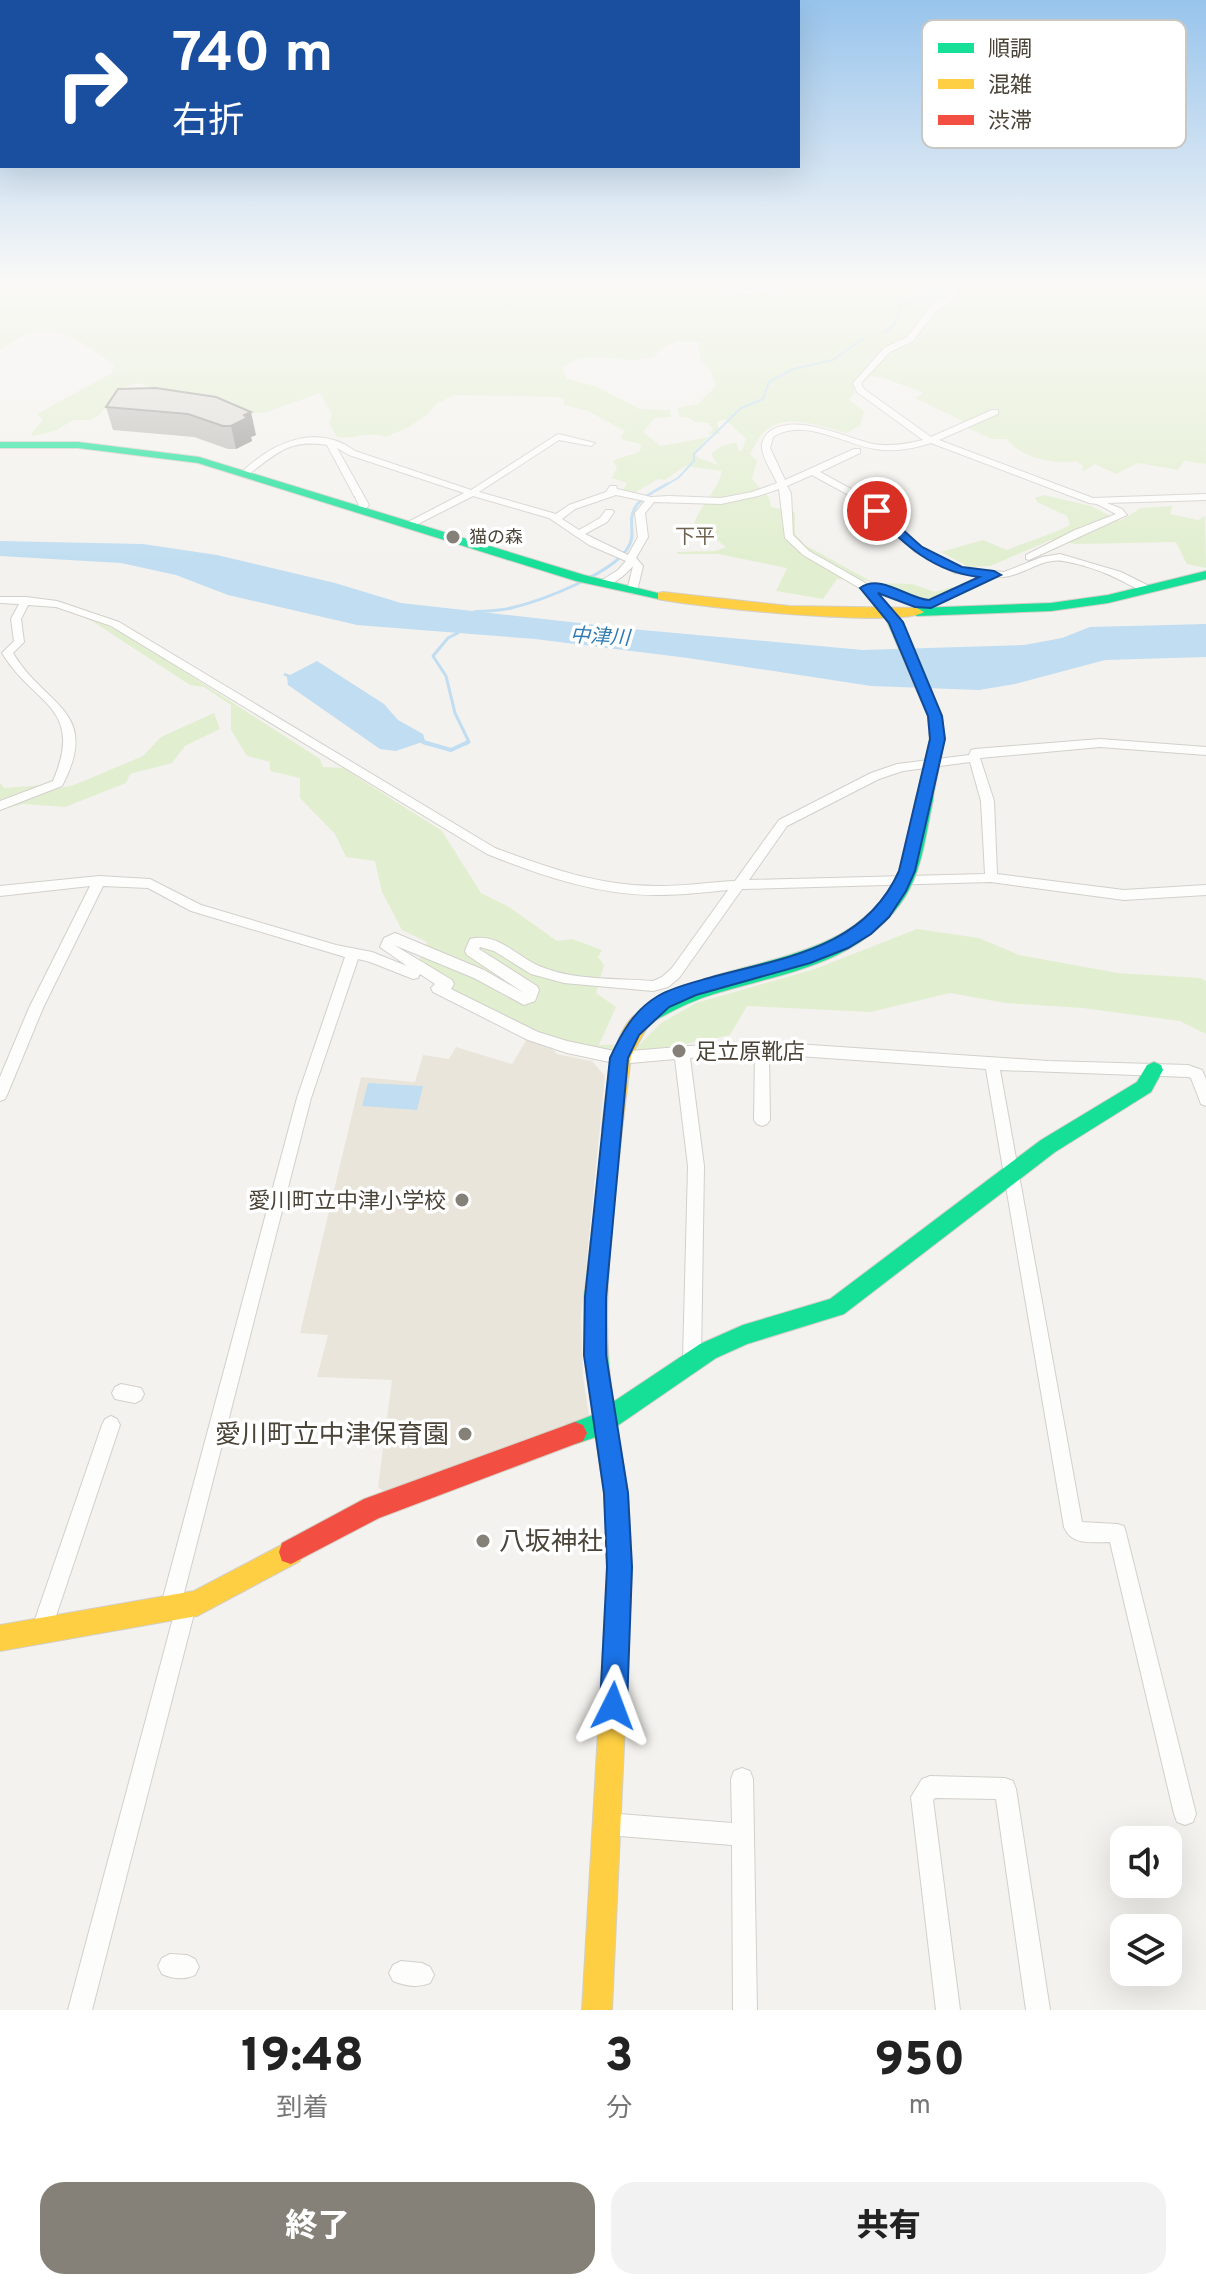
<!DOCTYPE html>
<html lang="ja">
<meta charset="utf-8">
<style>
:root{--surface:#fff;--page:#f2f2f2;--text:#222;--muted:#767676;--accent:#868178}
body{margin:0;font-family:Overpass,"Noto Sans JP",sans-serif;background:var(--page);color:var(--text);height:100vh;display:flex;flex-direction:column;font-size:30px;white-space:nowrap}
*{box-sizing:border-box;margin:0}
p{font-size:26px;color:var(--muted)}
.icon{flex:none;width:44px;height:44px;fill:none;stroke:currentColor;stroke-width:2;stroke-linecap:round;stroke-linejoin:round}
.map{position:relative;height:2010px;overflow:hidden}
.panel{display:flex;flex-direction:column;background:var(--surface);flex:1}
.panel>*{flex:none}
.hud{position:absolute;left:0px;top:0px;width:800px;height:168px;box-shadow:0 8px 32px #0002;background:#1a4fa0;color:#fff;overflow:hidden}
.controls{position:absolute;left:1110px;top:1826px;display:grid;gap:16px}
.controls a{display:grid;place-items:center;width:72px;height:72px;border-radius:16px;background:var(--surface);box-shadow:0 8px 32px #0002;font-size:40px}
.pin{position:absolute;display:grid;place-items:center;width:68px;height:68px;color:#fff;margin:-34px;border:4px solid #fff;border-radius:50%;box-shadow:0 2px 8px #0007}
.me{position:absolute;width:88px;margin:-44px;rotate:3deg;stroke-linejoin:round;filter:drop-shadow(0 0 6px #0008)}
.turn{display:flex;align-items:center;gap:28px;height:168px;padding:0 40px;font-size:36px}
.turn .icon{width:104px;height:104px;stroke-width:2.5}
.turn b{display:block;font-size:56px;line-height:68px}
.eta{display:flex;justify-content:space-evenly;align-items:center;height:136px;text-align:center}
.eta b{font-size:48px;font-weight:800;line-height:56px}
.action{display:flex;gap:16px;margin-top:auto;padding:16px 40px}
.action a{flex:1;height:92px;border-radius:24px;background:var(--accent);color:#fff;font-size:32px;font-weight:800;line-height:92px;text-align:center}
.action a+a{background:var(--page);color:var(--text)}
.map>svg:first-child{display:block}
.education{fill:#eae5da}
.green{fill:#e1eecf;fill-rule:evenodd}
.water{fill:#c0ddf1}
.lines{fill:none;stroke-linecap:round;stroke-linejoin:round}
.stream-far2{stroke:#c0ddf1;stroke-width:2}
.stream-far1{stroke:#c0ddf1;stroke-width:3}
.stream{stroke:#c0ddf1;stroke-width:4}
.street-casing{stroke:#d2d0cb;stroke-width:2}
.fast-casing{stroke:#d3cfc5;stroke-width:2}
.slow-casing{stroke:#d3cfc5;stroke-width:2}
.jam-casing{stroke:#d3cfc5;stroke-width:2}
.street{fill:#fdfdfc;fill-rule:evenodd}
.fast{fill:#16e098;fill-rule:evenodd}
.slow{fill:#ffcf43;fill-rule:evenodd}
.jam{fill:#f24e42;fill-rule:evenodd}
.fast-bridge-casing{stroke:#d3cfc5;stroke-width:19;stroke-linecap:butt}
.fast-bridge{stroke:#16e098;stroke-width:17}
.wall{fill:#bfbcb8}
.shaded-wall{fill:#9b9996}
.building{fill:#dedbd6;stroke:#9b9996;stroke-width:2}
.route{fill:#1a73e8;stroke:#114b97;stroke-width:2}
.poi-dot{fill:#868178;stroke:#fff;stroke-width:3}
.labels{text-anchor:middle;stroke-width:7;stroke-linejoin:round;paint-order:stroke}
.far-poi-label{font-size:18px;fill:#4b4439;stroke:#fff;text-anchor:start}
.far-neighbourhood-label{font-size:20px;fill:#6e6250;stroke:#fff}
.far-water-label{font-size:20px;font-style:italic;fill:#2e7ab2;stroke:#fff}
.poi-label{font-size:22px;fill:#4b4439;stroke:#fff;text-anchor:start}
.near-poi-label{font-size:26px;fill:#4b4439;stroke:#fff;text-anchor:end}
.key{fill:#fff;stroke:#c9c7c4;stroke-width:2}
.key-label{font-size:22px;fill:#4b4439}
</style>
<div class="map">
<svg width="1206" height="2010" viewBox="0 0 1206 2010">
<rect width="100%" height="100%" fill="#f4f2ee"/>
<path class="education" d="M527,1039l28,12 1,3 36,7 13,15 -24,242 2,58 6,40 -203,77 -8,-6 14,-107 -75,-3 11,-42 -28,-2 61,-256 54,5 8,-27 26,4 7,-12 56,17z"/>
<path class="green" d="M0,281h1206v183l-22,-3 -6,9 -40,-7 -22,11 -21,-10 -13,8 1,-6 -7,-5c-21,5 -56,-4 -69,-22h-15l-25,-11 4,-3 -56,-27 9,-5 -40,-15 -23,-4 -8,8 2,11 -6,7 15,11 -4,15 -14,7c-24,-6 -61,-22 -82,-1 -5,5 -10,15 -14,22l7,7 -5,18 17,19 2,9 24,5v22l10,11 69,38 38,1 23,8 17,-5 2,2 -21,11h-12l-16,-8 -41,-12 -27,-1 -14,20 -47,-8 11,-23 -69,-14h-41v-2l38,-1 11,-4 -21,-16 -12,-4c6,-22 24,-34 29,-56l-37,-5 -20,14 -7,-1 -24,14 -11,-3 4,-7 -15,-5 5,-11 -4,-6c9,-5 19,-5 27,-10l1,-7 -18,-4 -2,-4 4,-5 -37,-20 -24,-6v-6l-5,-2 -104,-2 -18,8 -9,11 -21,14 -22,9c-17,-7 -30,3 -48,0l-8,-14 3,-8 -12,-22 -56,20h-13l-86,-19 -25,-11 -17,4 -24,28 -9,5h-17l-18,11 -22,5 -2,-2 12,-14 -6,-6 75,-41 2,-9c-44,-29 -66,-50 -114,-14zM681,341l17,1 3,19 8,6 7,19 -18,18 -21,4 3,9 10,1 4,4 14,1 5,7 -5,4h12l-3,-12 8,-3 21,20 -4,12 -4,-1 -1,-7c-12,1 -17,3 -26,11l7,11 -19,-7 -5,-5 15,-16 -48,9 -18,-14 12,-14 16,-1 -1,-7 -30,-1 -45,-23 -28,-7 -5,-11c19,-16 44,-10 66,-8 8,0 18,-2 26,-3l9,-10z
M1044,495l47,11 29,15 21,-13 31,-2 -2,8 28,6 7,-4 1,52 -19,-4 -11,-22 -100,2 -25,-4 -61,26 -21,1 -28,-15 42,-12 24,10c21,-9 42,-14 63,-25l-3,-9 -30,-14 -2,-4z
M69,611l55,22 196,126 3,8 20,1 99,63 39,62 28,14 48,34 15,-2 30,11 -4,7 6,8 -8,28 20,14 -17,38 41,-1 21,-21 35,-20 119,-34 102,-40 62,9 40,17 99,18 82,5 6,3v53l-26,-13 -97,-13 -78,-5 -55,-10 -80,19 -123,-6 -17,29c-36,8 -98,21 -135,14 -64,-11 -125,-49 -179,-83l11,-24 -25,-12 -20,-38 -7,-31 -29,-4 -11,-23 -35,-36v-20l-30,-7v-9l-23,-6 -16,-26v-25l-27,-18 -14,-2 -98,-64z
M214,713l6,16 -35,17 -13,17 -42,11 -4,9 -61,24 -42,-3 -23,6v-27l4,5 39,-3 9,5 22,-5 69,-29 18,-19z"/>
<path class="water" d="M0,541l143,3 74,11 118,28 66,20 241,27 221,20 161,-5 38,-7 28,-11 116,-3v33l-101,3 -90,24 -36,6 -108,-4 -183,-28 -153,-19 -178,-14 -129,-30 -52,-20 -55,-12 -121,-7z
M317,661l67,43 14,16 25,14 2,7 -29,10 -16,-2 -92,-64 -1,-8 -4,-2 2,-2 5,2z
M368,1083l55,3 -6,24 -55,-4z"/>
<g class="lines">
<path class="stream-far2" d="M884,333l10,-8 7,-19 25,-10 10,-10 -2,-5
M664,486l14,-8 16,-17v-7l47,-46 22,-9 6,-17 24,-13 40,-9 31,-22"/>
<path class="stream-far1" d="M474,612c12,-1 25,-1 37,-4 30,-7 104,-35 118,-62 6,-11 1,-19 3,-30 3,-17 22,-24 35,-32
M458,633l-10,5 -15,18 13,20 9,37 14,29 -3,2
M422,742l6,2"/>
<path class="stream" d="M423,742l28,8 17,-8"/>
<defs>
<path id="street" d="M716,281h10l22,10 15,-3 -2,-7h7l3,9 -24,5z
M951,281h8l-2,16 -21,14 -23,30 -23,11 -29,31 3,6 67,48 61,-27h6v4l-59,26 154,58 113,-4v6l-99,3 15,6 5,6 -98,45 -3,-1v-4l49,-25 41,-16 -19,-10 -8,-1 -158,-60c-18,6 -37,9 -56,6 -31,-5 -72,-32 -102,-12l-3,11 15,32 69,-31h6v4l-40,19 42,23 36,28 22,24 41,21 43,4 38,-15 18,-3 61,18 30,15v4c-12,1 -24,-8 -35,-13 -16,-8 -36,-14 -53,-17 -23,-4 -43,18 -66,16l-66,30 -55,-15 20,22 -1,2h-8l-24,-26 -60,-35 -18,-17 -6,-49 -21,7 -37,8 -67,-2 -9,11 3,24 -12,21 7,8 -6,25 -5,3 -5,-3 6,-25c-8,9 -21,21 -34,20v-4l19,-12 8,-9 -37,-16 -40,-27 -76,-22 -61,31h-6v-4l58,-30 -115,-38 -12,-7 32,57 -6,7 -8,-2 4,-5 -32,-60c-38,-6 -50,8 -79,30l-7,-2c30,-30 75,-51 114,-22l116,39 87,-56 37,9 -4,3 -32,-6 -80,52 77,22 13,-9 37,-13 4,-6h6l1,3 34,8 18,-1 52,2 31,-6 25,-9c-4,-10 -14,-24 -15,-35 -1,-6 3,-13 7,-16 27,-20 76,6 104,12 17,3 34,0 50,-4l-66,-48 -4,-9 31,-35 23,-11 23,-30 20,-13zM812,475l44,24 36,28 22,24 41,22 28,3 -53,25 -61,-16 -60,-34 -16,-16 -2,-42 -4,-7zM616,495l29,6 -10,12 3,24 -10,18 -43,-21 22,-12 7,-10 -2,-2h-6l-6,8 -21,12 -17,-11 13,-10z
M0,597h26l31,4 62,21 376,226c53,20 107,39 165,38 25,0 50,-4 75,-5l44,-61 92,-47 26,-9 72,-9 2,-5 4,-1 125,-10 106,8v8l-106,-8 -120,11 14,43 3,73 127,16 82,-5v10l-82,5 -133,-18 -249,7 -63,89 -11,9 -15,4 -89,-8 -33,-9 -37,-23 -14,-4 -1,2 58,37 2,4 -4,11 -11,4 -50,-27 -80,-33 58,35 2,4 -3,5 87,43 29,9 52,11 130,-11 299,20 140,4 14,5 4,9v27l-5,-2 -10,-26 -3,-1 -188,-7 82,452 35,2 7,2 2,7 70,281 -3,8 -8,3 -8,-3 -3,-8 -64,-272c-18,0 -38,4 -46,-15l-78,-458 -217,-15 1,66 -3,4 -5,2 -5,-2 -3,-4 1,-67 -65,5 14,108 -3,194 -3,6 -6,2 -6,-2 -3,-6 5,-194 -13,-107 -56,5 -52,-11 -39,-13 -95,-48 -2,-4 4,-4 -15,-10 -2,4 -5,1 -43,-17 -12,-3 -47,139 -128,499 3,-1 7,3 3,7 -104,404h-24l105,-392 -10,-2 -3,-7 137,-511 48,-141 -154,-46 -43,-23 -45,-2 -60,122 -36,87 -2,4 -5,2v-24l29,-69 61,-122 -90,10v-10l99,-10 51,3 51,26 135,40 36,7 35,14 -27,-19 4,-9 11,-5 5,2 84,35 40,23 -57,-38 -2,-4 5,-12c28,-7 46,17 69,27 35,15 77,12 114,15l9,-4 10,-9 56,-78c-22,2 -45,5 -68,5 -60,1 -118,-19 -173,-41l-376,-228 -55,-19 -28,-2 -7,14 3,23 -11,11c31,53 89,57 49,133l-62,24v-9l53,-20c32,-75 -19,-75 -51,-128l12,-12 -3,-22 8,-15 -19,-1zM970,762l11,39 4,73 -236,6 38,-54 92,-47 24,-8z
M121,1384l20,4 3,6 -3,6 -6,3 -20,-4 -3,-6 3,-6z
M111,1416l6,3 3,6 -68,203 -3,7 -7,3 -7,-3 -3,-7 70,-203 3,-6z
M742,1768l8,3 3,8 4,231h-24l-1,-165 -125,-10 -8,-3 -3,-8 3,-8 8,-3 125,10 -1,-44 3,-8z
M930,1776l75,2 8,3 3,8 34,221h-24l-30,-211 -61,-1 -2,2 27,210h-24l-25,-213 11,-18z
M170,1954l17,1 8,4 4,8 -4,8c-11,5 -22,4 -33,-1l-4,-8 4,-8z
M401,1961l21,2 8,4 4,8 -4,8c-12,5 -25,3 -37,-2l-4,-8 4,-8z"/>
<path id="fast" d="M0,442h78l121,15 385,118 86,21 -7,4 -87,-19 -378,-118 -120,-15h-78z
M1206,571v8l-98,24 -57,8 -134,5 -7,-4 7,-4 134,-5 57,-8z
M891,610l7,4 44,102 2,23 -11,58 -8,5 -8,-5 13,-58 -2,-23 -44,-102z
M1154,1062l7,3 2,5 -12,22 -96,60 -211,162 -97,30 -31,14 -99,68 11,67 4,74 -5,113 -4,9 -9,4 -9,-4 -4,-9 7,-113 -4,-74 -8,-56 -21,7 -8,-3 -4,-8 4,-8 26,-10 -9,-60v-58l21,-173 7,-2 7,2 3,6c-9,91 -23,181 -9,272l87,-58 43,-19 87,-26 211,-159 96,-58 10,-17z"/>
<path id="slow" d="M663,592l126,14 128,2 7,4c-22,16 -230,-5 -266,-13v-6z
M644,1010l6,2 3,5 -22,39 -9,74 -3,6 -7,2 -7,-2 -3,-6c3,-30 8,-109 42,-120z
M291,1540l9,3 3,9 -3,9 -103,55 -197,35v-26l194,-34z
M614,1667l9,4 4,9 -15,330h-30l19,-330 4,-9z"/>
<path id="jam" d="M575,1422l8,3 4,8 -4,8 -204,77 -88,46 -9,-3 -3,-9 3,-9 82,-44z"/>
</defs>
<use href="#street" class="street-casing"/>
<use href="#fast" class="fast-casing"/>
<use href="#slow" class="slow-casing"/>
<use href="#jam" class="jam-casing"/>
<use href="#street" class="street"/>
<use href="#fast" class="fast"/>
<use href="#slow" class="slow"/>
<use href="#jam" class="jam"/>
<defs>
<path id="fast-bridge" d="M644,1017c22,-13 43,-24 67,-31 67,-21 146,-29 187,-94 17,-28 20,-64 27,-95"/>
</defs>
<use href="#fast-bridge" class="fast-bridge-casing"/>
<use href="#fast-bridge" class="fast-bridge"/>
</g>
<path class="wall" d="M118,389l138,46 -5,2 1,4 -16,8h-8l-34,-12 -81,-7 -7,-23z"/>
<path class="shaded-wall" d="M251,412l5,23 -5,2 1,4 -16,8 -5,-23 13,-11z"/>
<path class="building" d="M156,388l60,9 35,15 -7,3 3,3 -16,8h-8l-35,-12 -82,-7 12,-18z"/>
<linearGradient id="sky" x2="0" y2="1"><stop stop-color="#98c4ec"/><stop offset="0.5" stop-color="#faf9f7"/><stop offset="1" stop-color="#faf9f7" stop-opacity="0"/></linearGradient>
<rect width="1206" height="563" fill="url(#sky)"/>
<path class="route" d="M877,507l45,40 40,20 32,4 7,4 -70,33 -16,-1 -37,-14 25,29 39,94 3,23 -30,132 -9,20 -17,26 -18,17 -23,14 -38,15 -114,32 -27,12 -30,28 -11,23 -22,239v58l22,138 4,74 -5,139 -4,9 -10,4 -9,-4 -4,-9 7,-139 -3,-74 -20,-138 1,-58 25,-239c11,-24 24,-48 48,-62 17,-10 38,-14 58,-20 72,-19 149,-29 183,-105l31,-132 -2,-23 -39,-93 -29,-35c21,-15 48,11 69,12l50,-23c-46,-5 -75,-33 -106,-64l-2,-2z"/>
<g class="poi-dot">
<circle cx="453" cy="537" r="8"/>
<circle cx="679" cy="1051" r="8"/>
<circle cx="462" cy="1200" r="8"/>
<circle cx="465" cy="1434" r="8"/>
<circle cx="483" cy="1541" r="8"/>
</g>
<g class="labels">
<g class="far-poi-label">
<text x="469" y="543">猫の森</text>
</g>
<g class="far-neighbourhood-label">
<text x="695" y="543">下平</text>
</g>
<g class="far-water-label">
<text transform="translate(600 636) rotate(3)" y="7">中津川</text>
</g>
<g class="poi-label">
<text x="695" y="1059">足立原靴店</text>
<text x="446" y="1208" text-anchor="end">愛川町立中津小学校</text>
</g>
<g class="near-poi-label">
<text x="449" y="1443">愛川町立中津保育園</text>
<text x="499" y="1550" text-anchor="start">八坂神社</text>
</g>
</g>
<rect x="922" y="20" width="264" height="128" rx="12" class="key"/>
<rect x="938" y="43" width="36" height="10" fill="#16e098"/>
<rect x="938" y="79" width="36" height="10" fill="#ffcf43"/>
<rect x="938" y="115" width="36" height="10" fill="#f24e42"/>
<g class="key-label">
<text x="988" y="56">順調</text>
<text x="988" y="92">混雑</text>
<text x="988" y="128">渋滞</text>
</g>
</svg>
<div class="controls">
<a><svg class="icon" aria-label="sound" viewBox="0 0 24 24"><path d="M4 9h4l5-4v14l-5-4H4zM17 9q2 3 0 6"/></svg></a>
<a><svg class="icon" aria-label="layers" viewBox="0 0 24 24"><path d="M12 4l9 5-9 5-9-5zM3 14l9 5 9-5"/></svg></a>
</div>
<div class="pin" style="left:877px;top:511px;background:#d93025"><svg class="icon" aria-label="arrive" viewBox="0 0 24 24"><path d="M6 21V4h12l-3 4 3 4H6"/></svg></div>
<svg class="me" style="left:613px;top:1706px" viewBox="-20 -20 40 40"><path d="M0-17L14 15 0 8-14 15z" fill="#1a73e8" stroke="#fff" stroke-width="4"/></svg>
<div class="hud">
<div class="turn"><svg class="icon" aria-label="right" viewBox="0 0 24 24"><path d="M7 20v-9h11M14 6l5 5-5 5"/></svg><div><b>740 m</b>右折</div></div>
</div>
</div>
<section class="panel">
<div class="eta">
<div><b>19:48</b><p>到着</p></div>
<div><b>3</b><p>分</p></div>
<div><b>950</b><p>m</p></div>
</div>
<div class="action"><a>終了</a><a>共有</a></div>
</section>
